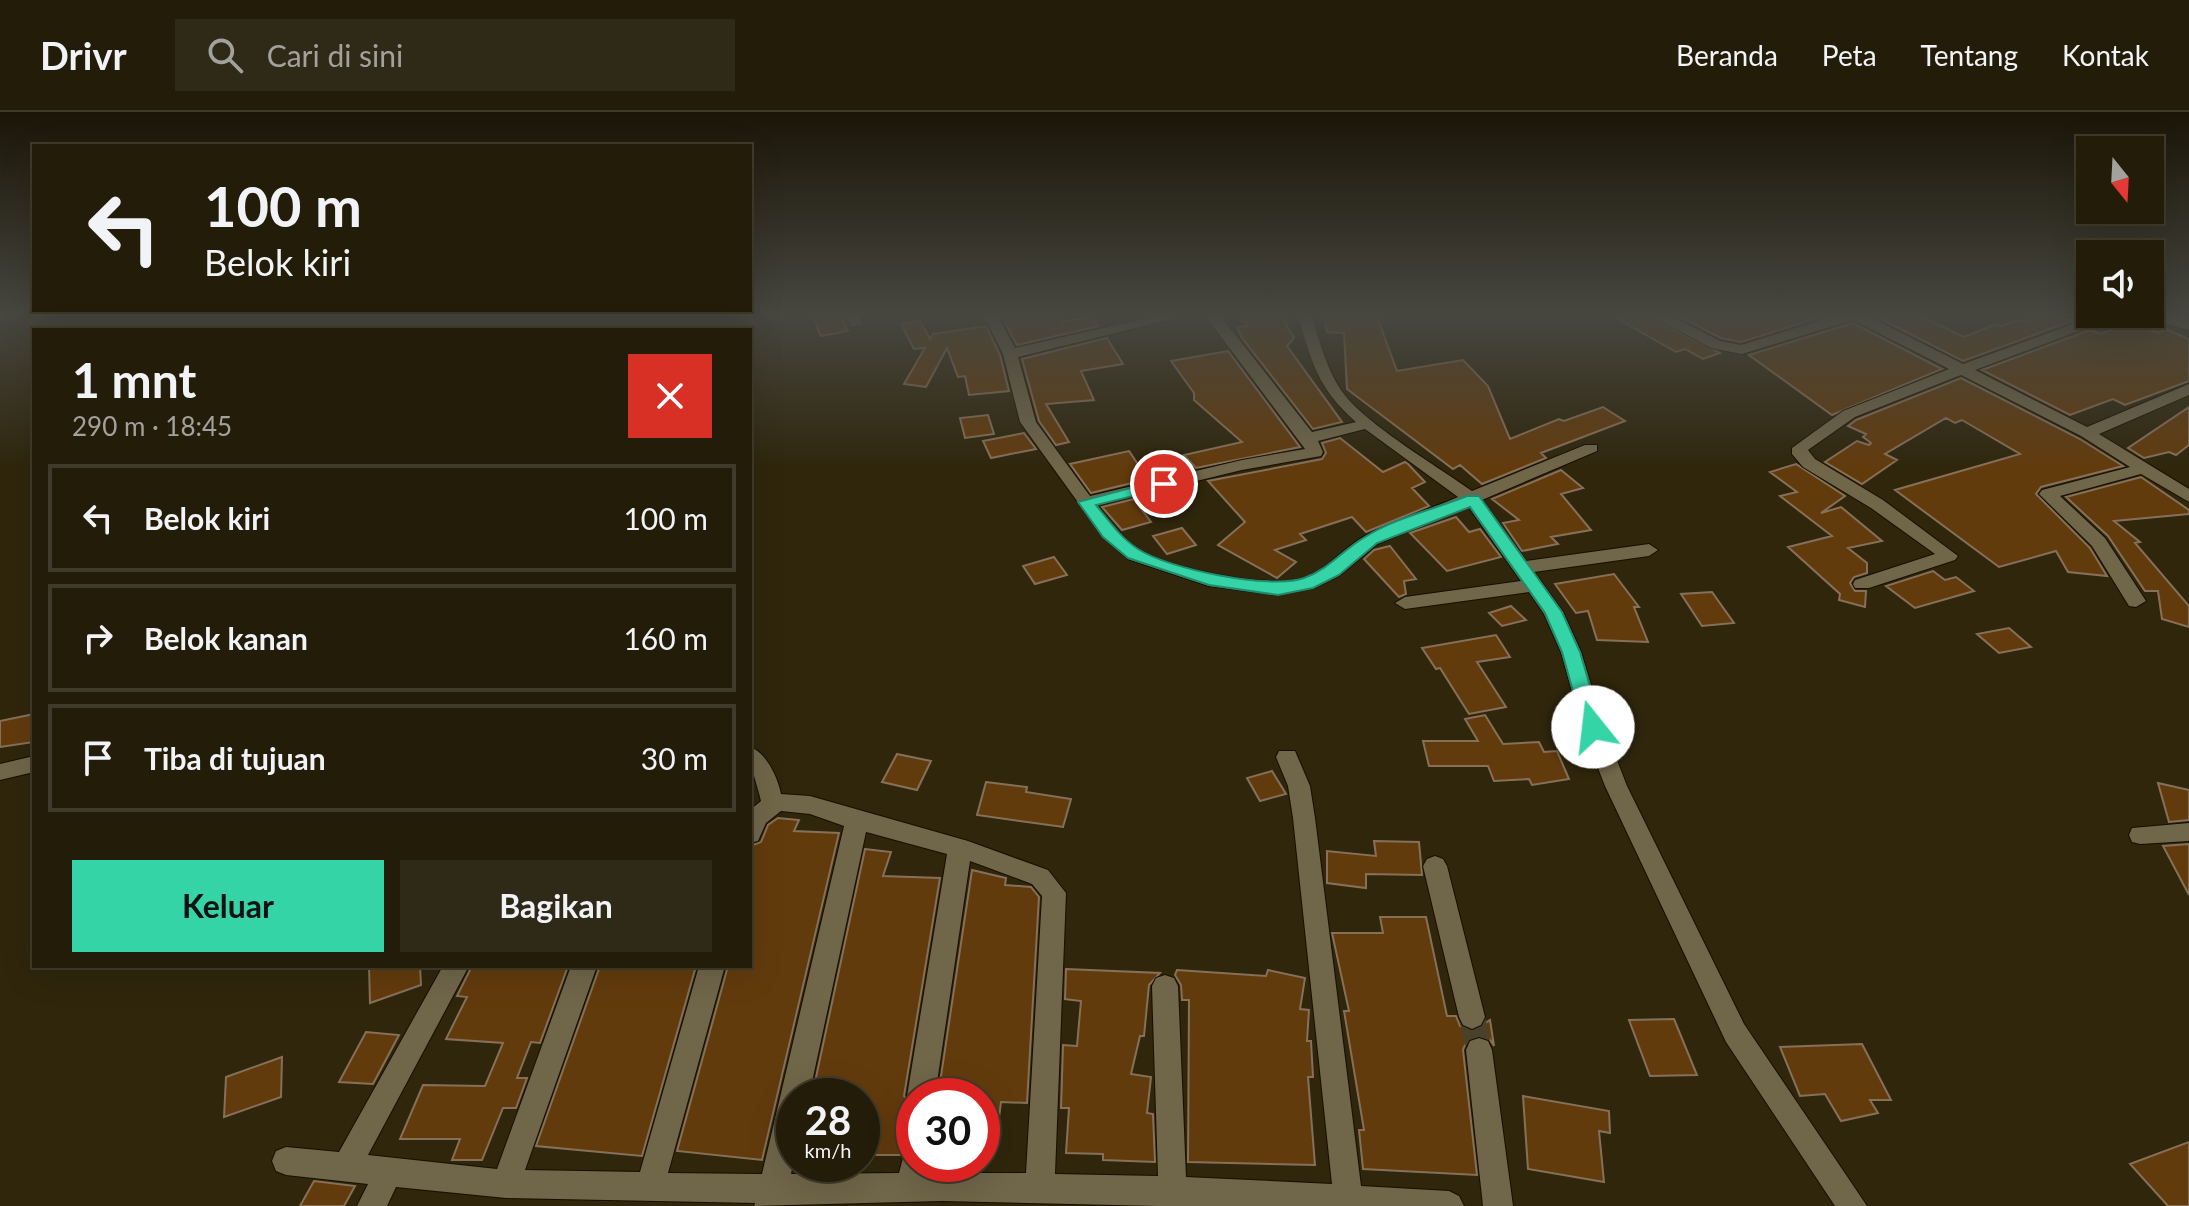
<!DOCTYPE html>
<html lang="id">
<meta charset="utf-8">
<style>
:root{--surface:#231c09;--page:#2f2917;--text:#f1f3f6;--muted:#a3a19c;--line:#403a2a;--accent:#35d4a7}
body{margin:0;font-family:Lato,sans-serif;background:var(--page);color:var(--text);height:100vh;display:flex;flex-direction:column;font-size:30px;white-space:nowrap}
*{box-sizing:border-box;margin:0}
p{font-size:26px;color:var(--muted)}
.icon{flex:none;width:44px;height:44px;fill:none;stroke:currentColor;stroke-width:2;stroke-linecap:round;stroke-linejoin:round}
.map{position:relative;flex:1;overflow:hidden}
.details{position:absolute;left:32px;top:216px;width:720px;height:640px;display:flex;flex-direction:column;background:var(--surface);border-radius:0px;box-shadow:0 8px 32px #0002,0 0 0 2px var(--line)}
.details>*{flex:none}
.top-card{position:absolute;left:32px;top:32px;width:720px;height:168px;border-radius:0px;box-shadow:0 8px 32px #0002,0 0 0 2px var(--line);background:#231c09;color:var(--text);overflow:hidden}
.needle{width:52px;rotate:162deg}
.controls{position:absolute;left:2076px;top:24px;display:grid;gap:16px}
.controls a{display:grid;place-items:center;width:88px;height:88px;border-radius:0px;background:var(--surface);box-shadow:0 8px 32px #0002,0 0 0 2px var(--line);font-size:40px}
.speed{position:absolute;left:776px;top:966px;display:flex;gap:16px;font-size:40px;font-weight:700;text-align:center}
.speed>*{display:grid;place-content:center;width:104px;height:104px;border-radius:50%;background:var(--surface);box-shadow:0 8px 32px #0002,0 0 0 2px var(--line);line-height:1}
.speed small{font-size:20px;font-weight:400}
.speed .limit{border:12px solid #d22;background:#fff;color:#111}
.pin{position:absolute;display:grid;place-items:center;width:68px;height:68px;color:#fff;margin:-34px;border:4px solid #fff;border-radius:50%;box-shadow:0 2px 8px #0007}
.me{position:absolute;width:88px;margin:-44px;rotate:344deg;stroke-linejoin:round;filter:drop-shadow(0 0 6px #0008)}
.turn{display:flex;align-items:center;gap:28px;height:168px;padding:0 40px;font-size:36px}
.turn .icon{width:104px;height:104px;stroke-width:2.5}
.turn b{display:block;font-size:56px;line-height:68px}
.round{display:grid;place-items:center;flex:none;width:84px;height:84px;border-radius:0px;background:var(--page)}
.head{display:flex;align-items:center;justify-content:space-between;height:136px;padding:0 40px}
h1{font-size:48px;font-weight:700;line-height:60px}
.action{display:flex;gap:16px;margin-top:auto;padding:16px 40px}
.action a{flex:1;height:92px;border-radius:0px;background:var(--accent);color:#111;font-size:32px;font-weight:700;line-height:92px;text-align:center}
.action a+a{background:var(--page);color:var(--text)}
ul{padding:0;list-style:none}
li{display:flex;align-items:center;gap:24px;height:108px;margin:0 16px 12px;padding:0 24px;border:4px solid var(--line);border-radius:0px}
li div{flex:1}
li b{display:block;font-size:30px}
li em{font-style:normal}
header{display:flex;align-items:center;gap:48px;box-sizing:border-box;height:112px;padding:0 40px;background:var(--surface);border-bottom:2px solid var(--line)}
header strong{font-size:38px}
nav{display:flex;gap:44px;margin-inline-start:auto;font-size:28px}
.search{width:560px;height:72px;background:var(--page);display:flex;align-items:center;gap:20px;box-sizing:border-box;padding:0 28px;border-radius:0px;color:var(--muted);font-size:30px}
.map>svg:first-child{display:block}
.building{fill:#623b0d;stroke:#86705a;stroke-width:2}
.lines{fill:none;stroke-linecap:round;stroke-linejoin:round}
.street-tunnel{stroke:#494128;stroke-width:26;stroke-dasharray:26 13;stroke-linecap:butt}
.street-casing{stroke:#170f00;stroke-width:2}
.secondary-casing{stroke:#170f00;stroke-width:2}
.street{fill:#70664a;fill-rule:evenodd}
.secondary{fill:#70664a;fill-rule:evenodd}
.route{fill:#35d4a7;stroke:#228a6d;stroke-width:2}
</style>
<header>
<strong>Drivr</strong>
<div class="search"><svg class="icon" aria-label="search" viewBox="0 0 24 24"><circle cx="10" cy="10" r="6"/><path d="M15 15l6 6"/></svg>Cari di sini</div>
<nav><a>Beranda</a><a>Peta</a><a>Tentang</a><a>Kontak</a></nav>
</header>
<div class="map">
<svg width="2189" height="1094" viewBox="0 0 2189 1094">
<rect width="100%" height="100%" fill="#2f260c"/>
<path class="building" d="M811,202h29l8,17 -27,5z
M1020,202h39l4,8 29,-6 7,10 -82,19 -15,-28z
M1240,202h40l14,24 -7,8 55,76 -29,7 -71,-91 -5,-11 10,-1z
M1324,202h52l21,57 66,-11 25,26 22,53 49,-20 5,2 39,-14 22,14 -84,32 5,5 -64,26 -22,-19 -7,4 -106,-80 -3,-56 -17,-1z
M1609,202h36l75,39 -17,6 -18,-10 -9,3z
M1674,202h156l-89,28 -20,-4z
M1871,202h45l48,23 32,-13 5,2 17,-6 6,2 20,-8 28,7 -109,40z
M920,209l10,18 3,-5 53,-8 14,29 9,36 -40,4 -4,-19 -7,1 -11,-29 -21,39 -22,-3 21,-36 -11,1 -13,-25z
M2132,209l26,12 8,-4 23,10v42l-64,24 -12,-6 -43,16 -88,-45 108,-40 11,4z
M1853,211l89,46 -110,46 -83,-60z
M1107,226l16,26 -42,7 13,29 -48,4 23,38 -13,3 -17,-24 -17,-62z
M1228,239l72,96 -104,21 -12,-13 58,-13 -48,-42v-7l-23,-32z
M1961,266l119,61 43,27 -82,21 -5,7 54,54 17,28 -39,-4 -12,-21 -57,16 -104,-77 125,-36 -58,-34 -7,3 -9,-5 -61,36 12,6 -35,24 -37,-22 32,-21 12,4 2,-2 -8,-6 3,-3 -18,-8 8,-6z
M2189,295v38l-13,10 -7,-3 -25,6 -16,-10z
M988,303l6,19 -29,4 -5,-20z
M1024,321l12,16 -45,9 -8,-17z
M1340,326l43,34 22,-10 3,2 17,18 -13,6 17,18 -63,26 -14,-15 -52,17 6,6 -31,10 21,12 -19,16 -59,-33 27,-23 -37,-41 114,-22 4,-6 -4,-10z
M1129,339l19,28 -57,14 -21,-29z
M1796,352l49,32 -24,17 20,-6 41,34 -34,7 19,15v10l-13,4 -4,6 5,8h11l-1,16 -26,-7 1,-6 -52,-47 44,-11 -52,-40 17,-4 -27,-20z
M1561,358l22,18 -22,6 30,36 -40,7 7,7 -36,7 -19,-28 16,-3 -27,-21z
M2141,365l48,33v4l-75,7 26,21 -5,1 54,63v21l-27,-8 -4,-28h-13l-37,-55 -42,-39z
M1134,387l17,23 -29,8 -20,-23z
M1456,405l13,15 11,-3 21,28 -54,14 -37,-38z
M1182,416l14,17 -29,9 -14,-18z
M1390,434l26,33 -12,2 2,13 -7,3 -35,-38 10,-9z
M1054,445l13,18 -32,9 -12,-18z
M1933,459l12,9 11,-3 18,14 -59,17 -29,-22z
M1614,462l25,33h-5l14,35 -51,-2 -9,-29 -12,2 -21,-29z
M1712,480l22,31 -32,3 -21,-32z
M1511,494l15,14 -24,6 -13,-13z
M2009,516l22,19 -32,6 -22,-19z
M1496,523l14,22 -33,5 29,45 -37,7 -29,-46 -4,1 -14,-21z
M34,602v28l-34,5v-26z
M1485,603l18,29 36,-2 5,10 13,-1 12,28 -37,6 -3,-6 -35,2 -6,-15h-59l-6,-25h55l-13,-22z
M897,642l34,7 -14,29 -35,-8z
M1272,659l14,23 -26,7 -13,-23z
M986,670l41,5 -1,5 45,7 -8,28 -86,-12z
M2158,671l31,7v30l-20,2z
M778,706l21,2 -5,11 45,2 -77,327 -85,-9 51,-185h22v-120l11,-4 7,-17z
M1374,729l45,1 3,33 -56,-1v14l-39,-5v-32l49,5z
M2189,732v51l-26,-49z
M865,737l26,3 -8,24 57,2 -36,218 8,12 -5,42 -6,5h-39v-59h-50z
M972,758l34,8 -1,7 26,2 8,10 -12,206 -26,-1 -7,54 -12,-1v-59h-44z
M1380,805h46l21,99h9l4,10 11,6 19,-12 4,26 -5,-8 -11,-3 -11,5 -4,10 14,125 -114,-6 -4,-39h5l-20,-119h5l-17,-78h51z
M369,854h51l1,19 -51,18z
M472,854h96l-28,77 -9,-1 -14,36h10l-11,30h-13l-21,52h-30l8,-21h-60l23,-54 62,1 18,-43 -57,-4 21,-42 -10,-1z
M600,854h96l-54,190 -106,-10z
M1066,857l94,4 -11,12 -5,51h-4l-9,38 20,3 -4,36 6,1 2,48 -52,-2v-6l-37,-1 3,-45h-8l2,-63 14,1 4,-45 -16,-2z
M1177,858l89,6 2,-6 37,8 -5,31 9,1 -2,31h4l2,36h-5l7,88 -127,-3 1,-162h-7l-1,-15 -6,-10z
M1674,907l23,56 -47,1 -21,-56z
M366,920l33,3 -26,49 -34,-2z
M1862,932l29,56h-21l8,13 -37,8 -16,-27 -25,2 -20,-49z
M282,945l-1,40 -57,20 2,-40z
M1523,984l86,15 1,22 -11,-2 5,51 -76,-13z
M2189,1030v64h-21l-38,-42z
M314,1069l41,5 -11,20h-44z"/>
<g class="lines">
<path class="street-tunnel" d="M1472,905l7,33"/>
<defs>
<path id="street" d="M845,202h14l4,10 -12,3z
M983,202h14l18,34 150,-34h27l-174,43 18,65 54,74 152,-36 63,-11 -101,-135h15l93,118 44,-10c-39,-34 -44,-60 -59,-108h14c9,27 16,58 33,80 22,30 96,74 128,97l113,-46h12v6l-115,49 44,61 123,-17 9,6 -9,6 -115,16 29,40 18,40 23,75 23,59 117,238 123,182h-32l-109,-164 -121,-256 -23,-59 -21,-75 -17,-38 -15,-22 -124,17 -10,-6 10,-6 116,-16 -53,-75 -91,38 -37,31 -26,13 -36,7 -69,-9 -81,-27 -25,-22 -83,-115 -17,-68zM1365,317l93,68c-30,13 -62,23 -91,38 -24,12 -40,37 -67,44 -32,9 -133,-11 -161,-29 -17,-12 -30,-29 -42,-45l145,-35 79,-14 2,-4 -5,-11z
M1648,202h19l53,27 21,4 100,-31h23l99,50 138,-50h22l-148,56 112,57 102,-43v11l-90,39 90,55v13l-48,-28 -81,22 45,42 41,63 -10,6 -7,-1 -37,-60 -53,-52 3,-4 88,-23 -49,-31 -120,-61 -106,42 -47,33 7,9 68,41 75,56 -3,4 -86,28h-14l-2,-4 2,-4 80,-26 -64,-46 -68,-41 -11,-13v-6l51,-37 106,-42 -96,-49 -111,34 -31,-6z
M750,635c16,5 28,31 31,47l29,2 158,45 80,29 18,23 -11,281 103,2 -6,-190 4,-8 9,-3 9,3 4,8 8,191 146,7 -39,-366 -5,-32 -12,-29 3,-6h16l15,35 5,32 46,368 88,5 10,5 5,10h-306l-216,-5 -188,5 1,-3 -249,-5 -110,-11 -9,19h-30l11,-22 -82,-9 -10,-4 -4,-10 4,-10 10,-4 53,5 104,-186h26l-101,189 129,14 74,-203h26l-72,204 115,2 59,-206h26l-57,207 94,1 82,-348 -34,-12 -29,-3 -15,12 -8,18 -8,2v-33l11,-9c-5,-21 -11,-32 -11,-54zM866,720l81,22 -40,242 7,10v-10h21l35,-235 62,23 10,12 -16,277h-99l1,-9h-14v-14l-10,4 -5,19 -108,1 3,-14v-64h15z
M34,644v16l-34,8v-16z
M2189,711v18l-49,3 -8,-2 -3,-7 3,-7z
M1435,744l8,3 4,7 38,151 -4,8 -9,4 -9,-4 -4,-8 -36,-151 4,-7z
M1479,926l9,3 4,9 21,156h-30l-17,-156 4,-9z"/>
<path id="secondary" d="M2143,202l46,4v12l-43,-12z"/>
</defs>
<use href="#street" class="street-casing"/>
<use href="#secondary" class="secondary-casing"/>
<use href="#street" class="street"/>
<use href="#secondary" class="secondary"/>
</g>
<linearGradient id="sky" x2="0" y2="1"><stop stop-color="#1a1507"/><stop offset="0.57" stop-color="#474740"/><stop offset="1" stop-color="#474740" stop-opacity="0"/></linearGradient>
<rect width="2189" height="356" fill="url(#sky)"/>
<path class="route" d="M1164,367l6,1v7l-74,18c13,16 25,33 42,44 30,20 133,41 166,29 25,-9 39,-28 61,-41 29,-19 70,-28 102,-41h12l83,116 18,40 22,75 -3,5 -6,3 -10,-8 -21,-75 -17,-39 -75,-106 -93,36 -38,32 -26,13 -35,7 -69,-10 -81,-27 -25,-21 -25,-35z"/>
</svg>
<div class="controls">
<a><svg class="needle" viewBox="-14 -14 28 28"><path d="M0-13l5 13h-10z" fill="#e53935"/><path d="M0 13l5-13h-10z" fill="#a3a19c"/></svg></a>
<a><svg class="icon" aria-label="sound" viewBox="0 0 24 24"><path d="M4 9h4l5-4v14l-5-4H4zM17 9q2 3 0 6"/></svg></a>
</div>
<div class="speed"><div>28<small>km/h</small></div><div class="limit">30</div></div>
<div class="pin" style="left:1164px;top:372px;background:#d93025"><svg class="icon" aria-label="arrive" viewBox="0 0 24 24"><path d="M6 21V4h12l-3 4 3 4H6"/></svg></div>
<svg class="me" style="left:1593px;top:615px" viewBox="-20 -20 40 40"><circle r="19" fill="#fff"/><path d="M0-13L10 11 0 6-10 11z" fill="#35d4a7"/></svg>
<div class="top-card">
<div class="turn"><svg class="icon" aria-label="left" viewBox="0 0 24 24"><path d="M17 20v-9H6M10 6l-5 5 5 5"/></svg><div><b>100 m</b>Belok kiri</div></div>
</div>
<section class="details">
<div class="head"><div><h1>1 mnt</h1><p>290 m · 18:45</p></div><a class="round" style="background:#d93025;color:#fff"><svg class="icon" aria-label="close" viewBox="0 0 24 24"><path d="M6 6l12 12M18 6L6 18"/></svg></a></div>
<ul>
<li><svg class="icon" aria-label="left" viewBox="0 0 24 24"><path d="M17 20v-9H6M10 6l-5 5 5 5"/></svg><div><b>Belok kiri</b></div><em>100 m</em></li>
<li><svg class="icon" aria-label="right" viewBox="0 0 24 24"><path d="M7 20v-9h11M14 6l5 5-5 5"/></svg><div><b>Belok kanan</b></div><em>160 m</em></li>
<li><svg class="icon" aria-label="arrive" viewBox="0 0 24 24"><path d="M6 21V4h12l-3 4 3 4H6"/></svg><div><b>Tiba di tujuan</b></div><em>30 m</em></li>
</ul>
<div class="action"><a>Keluar</a><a>Bagikan</a></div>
</section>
</div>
